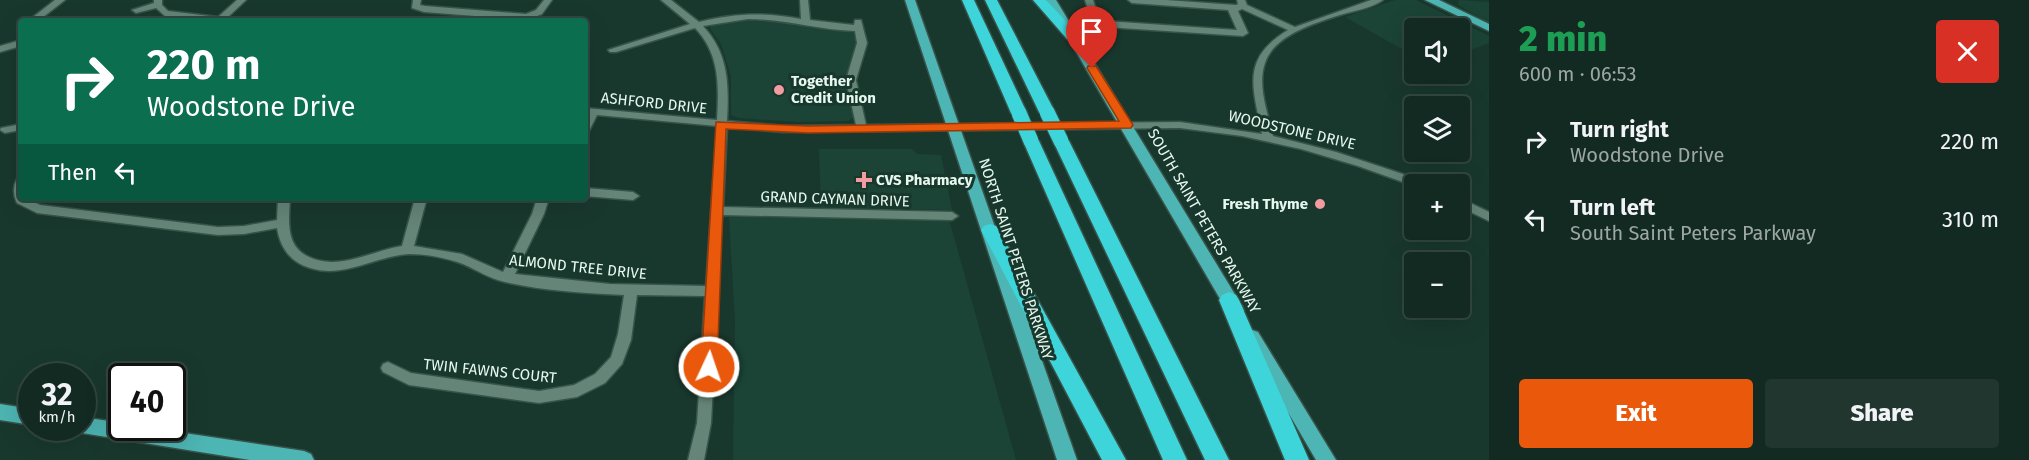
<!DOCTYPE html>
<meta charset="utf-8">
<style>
:root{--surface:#132a22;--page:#20362f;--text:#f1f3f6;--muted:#9da7a5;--line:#324640;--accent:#ea580c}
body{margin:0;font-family:"Fira Sans",sans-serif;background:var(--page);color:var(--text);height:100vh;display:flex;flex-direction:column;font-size:22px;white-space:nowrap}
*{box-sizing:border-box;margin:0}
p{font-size:20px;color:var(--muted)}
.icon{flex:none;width:33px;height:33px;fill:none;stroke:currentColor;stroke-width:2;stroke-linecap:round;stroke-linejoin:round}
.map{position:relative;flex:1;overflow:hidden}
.side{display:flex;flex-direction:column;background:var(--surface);width:540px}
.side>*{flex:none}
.top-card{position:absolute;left:18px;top:18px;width:570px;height:183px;border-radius:6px;box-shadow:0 6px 24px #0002,0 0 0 2px var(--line);background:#0b6e4f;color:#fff;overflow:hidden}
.buttons{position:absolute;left:1404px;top:18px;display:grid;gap:12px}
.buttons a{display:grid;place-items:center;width:66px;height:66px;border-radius:6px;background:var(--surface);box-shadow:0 6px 24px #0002,0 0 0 2px var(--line);font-size:30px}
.speed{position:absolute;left:18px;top:363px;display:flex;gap:12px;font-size:30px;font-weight:700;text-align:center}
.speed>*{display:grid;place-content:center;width:78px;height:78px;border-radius:50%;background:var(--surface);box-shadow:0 6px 24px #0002,0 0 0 2px var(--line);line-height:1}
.speed small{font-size:15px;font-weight:400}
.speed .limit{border:3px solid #111;border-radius:9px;background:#fff;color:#111}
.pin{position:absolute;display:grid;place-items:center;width:51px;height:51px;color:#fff;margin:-62px -26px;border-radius:50% 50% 50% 0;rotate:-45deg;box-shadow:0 0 6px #0007}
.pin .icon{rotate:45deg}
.me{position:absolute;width:66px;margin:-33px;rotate:3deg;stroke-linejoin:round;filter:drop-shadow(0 0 4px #0008)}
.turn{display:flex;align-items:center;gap:21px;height:126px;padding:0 30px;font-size:27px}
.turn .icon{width:78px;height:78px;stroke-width:2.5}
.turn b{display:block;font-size:42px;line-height:51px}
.then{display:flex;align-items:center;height:57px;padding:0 30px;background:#0003;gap:12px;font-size:22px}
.round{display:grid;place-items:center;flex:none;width:63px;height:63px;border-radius:6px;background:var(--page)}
.overview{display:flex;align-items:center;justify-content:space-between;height:102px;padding:0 30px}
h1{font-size:36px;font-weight:800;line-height:45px;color:#1e9e55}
.primary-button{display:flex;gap:12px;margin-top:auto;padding:12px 30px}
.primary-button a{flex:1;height:69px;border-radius:6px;background:var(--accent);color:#fff;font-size:24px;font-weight:800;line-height:69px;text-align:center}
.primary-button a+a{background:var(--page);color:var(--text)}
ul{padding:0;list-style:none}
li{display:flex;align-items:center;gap:18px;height:78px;padding:0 30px}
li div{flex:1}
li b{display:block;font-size:22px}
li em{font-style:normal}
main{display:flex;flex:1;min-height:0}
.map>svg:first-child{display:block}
.built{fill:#1b4436}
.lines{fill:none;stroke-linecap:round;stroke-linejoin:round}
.minor-casing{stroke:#38534a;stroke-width:3}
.major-casing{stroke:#38534a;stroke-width:3}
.highway-casing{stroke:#38534a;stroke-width:3}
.minor{fill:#648578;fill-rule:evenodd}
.major{fill:#4db5b3;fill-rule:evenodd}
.highway{fill:#3dd5da;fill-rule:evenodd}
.highway-bridge-casing{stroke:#38534a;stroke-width:17;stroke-linecap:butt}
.highway-bridge{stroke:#3dd5da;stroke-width:15}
.route{fill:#ea580c;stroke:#983908;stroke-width:1.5}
.poi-dot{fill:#f49aa1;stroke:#19382d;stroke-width:2}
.labels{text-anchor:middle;stroke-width:6;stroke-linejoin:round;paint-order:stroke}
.poi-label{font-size:15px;font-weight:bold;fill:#e6f8f0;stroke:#19382d;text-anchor:start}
.street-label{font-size:15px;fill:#e6f8f0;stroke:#19382d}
</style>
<main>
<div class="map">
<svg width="1489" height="460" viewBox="0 0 1489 460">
<rect width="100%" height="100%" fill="#19382d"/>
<path class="built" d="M1395,0h21l73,36v7l-29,11v-26h-46v28l-69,-39z
M1459,0l30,2v21l-31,-18z
M736,20l54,2 64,11 2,7 -9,40 7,37 -6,4 -49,1 -60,-4 -8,-3v-39l-10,-32 -11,-15 1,-4z
M819,149h93l5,5 24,1 11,55 -131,-3z
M729,217l220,2 67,241h-283l2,-139z"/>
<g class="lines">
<defs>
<path id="minor" d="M55,0h10l-27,21h-10z
M154,0h8v5l6,6 50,6 19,-17h9l-19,18 10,3h-27l-45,-5 -9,-8 -20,5 -4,-3 22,-7z
M413,0h8l-1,5 5,1 101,8 10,-4 8,-10h8l-10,14 -15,6 -103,-8 -12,-4z
M661,0h10l28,22c35,-9 66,-10 102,-3l-1,-19h8l2,20 44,5 1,-5h6l6,23 -11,37 10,45 314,-3 82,12c-9,-47 -22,-75 26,-104l-46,-21 -4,2 10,22 -5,3 -138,-9 -13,-5 -7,-22h8l6,18 7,3 131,9 -9,-20 -96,-7 -4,-3h38l70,5 2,-1 -1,-4h8l2,5 48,22 76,-27h12c-11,8 -29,11 -43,15 -25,8 -66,20 -75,48 -8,22 3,51 8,73l63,16 88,29 2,3h-12v2l-56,-20 -57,-17 -59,-13 -62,-8 -397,4 -56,-5 -4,80 229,5 6,4 -6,4 -230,-5 -11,208 -7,37h-16l9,-37 8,-127 -68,-1 -6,45 -9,24 -17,19 -28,14 -38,6 -130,-18 -26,-13 -2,-4 2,-4 5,-2 23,11 128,18 35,-6 21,-11 16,-17 7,-23 6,-39c-39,-2 -80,-4 -119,-13 -15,-3 -28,-12 -42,-18 -16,-6 -37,-10 -54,-10 -34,2 -65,25 -99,14 -20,-6 -30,-21 -33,-40l-33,6 -26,1 -181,-22 -20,-10c-4,-8 -4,-17 0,-24l4,-1v20h5l14,7 178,22 26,-1 33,-6 1,-22h12c-1,21 -5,47 17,58 30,16 64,-5 95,-10l13,-48h12l-13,48 48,8 41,18 29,-58 5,-16h12l-5,16 -29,60 95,10 96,2 11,-160 -120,-11 -8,16 -4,1 2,-18h-2v-6l132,12c2,-34 3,-66 -22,-92l-79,24h-6l-2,-2 82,-26zM748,19c36,0 71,11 107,12l2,12 -11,37 10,45 -73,1 -56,-5c2,-36 2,-67 -24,-95z
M21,40v6l-21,6v-6z
M21,124v6l-16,3 -5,-3 1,-2z
M585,188l48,4 6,4 -6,4 -48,-4z
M1460,198l29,14v9l-29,-14z"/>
<path id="major" d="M905,0h10l162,460h-20z
M1046,0h10l186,306 2,5 -2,5 -6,1 -6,-1z
M1425,0h14l50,24v7z
M1252,330l6,2 78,128h-20l-72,-123 2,-5z
M0,404l32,5v16l-32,-5z
M82,417l40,6v5h29l153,23 7,3 3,6h-64l-168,-27 -8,-5h8z"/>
<path id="highway" d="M962,0h12l53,113 -3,3 -5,2 -8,-5z
M985,0h12l58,112 -3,3 -5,2 -8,-5z
M1033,0h13l31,33v6h-10z
M1031,136l8,5 148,319h-24l-140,-319z
M1061,136l8,5 160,319h-24l-152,-319z
M990,224l6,2 3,4 127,230h-24l-121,-230 3,-4z
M1229,292l7,3 3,5 70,160h-24l-66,-160 3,-5z"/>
</defs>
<use href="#minor" class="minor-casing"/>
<use href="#major" class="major-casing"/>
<use href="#highway" class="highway-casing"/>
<use href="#minor" class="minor"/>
<use href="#major" class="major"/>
<use href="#highway" class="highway"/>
<defs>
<path id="highway-bridge" d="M1047,112l14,29
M1019,113l12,28"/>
</defs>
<use href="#highway-bridge" class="highway-bridge-casing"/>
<use href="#highway-bridge" class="highway-bridge"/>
</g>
<path class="route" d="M1088,66h8l37,59 -2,3 -323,5 -82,-4 -9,238 -3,4h-11l-2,-4 15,-245 92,4 311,-5 -32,-53z"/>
<g class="poi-dot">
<circle cx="779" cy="90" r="6"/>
<path d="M861 171h6v6h6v6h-6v6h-6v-6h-6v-6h6z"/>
<circle cx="1320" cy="204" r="6"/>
</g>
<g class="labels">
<g class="poi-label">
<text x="791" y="86">Together<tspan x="791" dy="17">Credit Union</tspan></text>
<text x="876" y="185">CVS Pharmacy</text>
<text x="1308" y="209" text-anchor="end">Fresh Thyme</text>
</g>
<g class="street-label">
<text transform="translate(654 103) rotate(6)" y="5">ASHFORD DRIVE</text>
<text transform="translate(1292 130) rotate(13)" y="5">WOODSTONE DRIVE</text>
<text transform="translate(835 199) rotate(2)" y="5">GRAND CAYMAN DRIVE</text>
<text transform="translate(1204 221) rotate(60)" y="5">SOUTH SAINT PETERS PARKWAY</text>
<text transform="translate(1016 259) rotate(72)" y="5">NORTH SAINT PETERS PARKWAY</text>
<text transform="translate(578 267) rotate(6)" y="5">ALMOND TREE DRIVE</text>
<text transform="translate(490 371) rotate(6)" y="5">TWIN FAWNS COURT</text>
</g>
</g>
</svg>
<div class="buttons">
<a><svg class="icon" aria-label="sound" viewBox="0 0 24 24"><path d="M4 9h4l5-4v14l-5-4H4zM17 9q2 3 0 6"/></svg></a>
<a><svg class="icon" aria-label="layers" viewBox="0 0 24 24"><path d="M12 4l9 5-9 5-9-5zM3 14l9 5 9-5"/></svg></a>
<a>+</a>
<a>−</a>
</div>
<div class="speed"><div>32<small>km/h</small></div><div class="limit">40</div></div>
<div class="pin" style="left:1092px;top:68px;background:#d93025"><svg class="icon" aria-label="arrive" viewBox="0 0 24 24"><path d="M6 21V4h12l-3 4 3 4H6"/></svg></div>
<svg class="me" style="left:709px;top:367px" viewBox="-20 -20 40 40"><circle r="17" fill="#ea580c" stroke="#fff" stroke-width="3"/><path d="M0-11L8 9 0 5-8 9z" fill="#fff"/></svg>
<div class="top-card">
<div class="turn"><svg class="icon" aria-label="right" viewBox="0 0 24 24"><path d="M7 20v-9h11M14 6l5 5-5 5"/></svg><div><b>220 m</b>Woodstone Drive</div></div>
<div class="then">Then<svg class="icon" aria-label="left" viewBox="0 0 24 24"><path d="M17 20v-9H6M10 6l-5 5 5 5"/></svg></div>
</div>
</div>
<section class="side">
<div class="overview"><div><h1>2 min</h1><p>600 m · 06:53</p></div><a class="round" style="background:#d93025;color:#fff"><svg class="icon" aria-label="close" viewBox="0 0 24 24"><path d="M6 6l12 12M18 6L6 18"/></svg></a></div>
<ul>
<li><svg class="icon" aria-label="right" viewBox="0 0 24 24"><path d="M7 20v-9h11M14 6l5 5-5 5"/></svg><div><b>Turn right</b><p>Woodstone Drive</p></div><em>220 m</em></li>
<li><svg class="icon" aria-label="left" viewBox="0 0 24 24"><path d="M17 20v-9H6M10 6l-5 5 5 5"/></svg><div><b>Turn left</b><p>South Saint Peters Parkway</p></div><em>310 m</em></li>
</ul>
<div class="primary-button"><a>Exit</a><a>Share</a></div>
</section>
</main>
